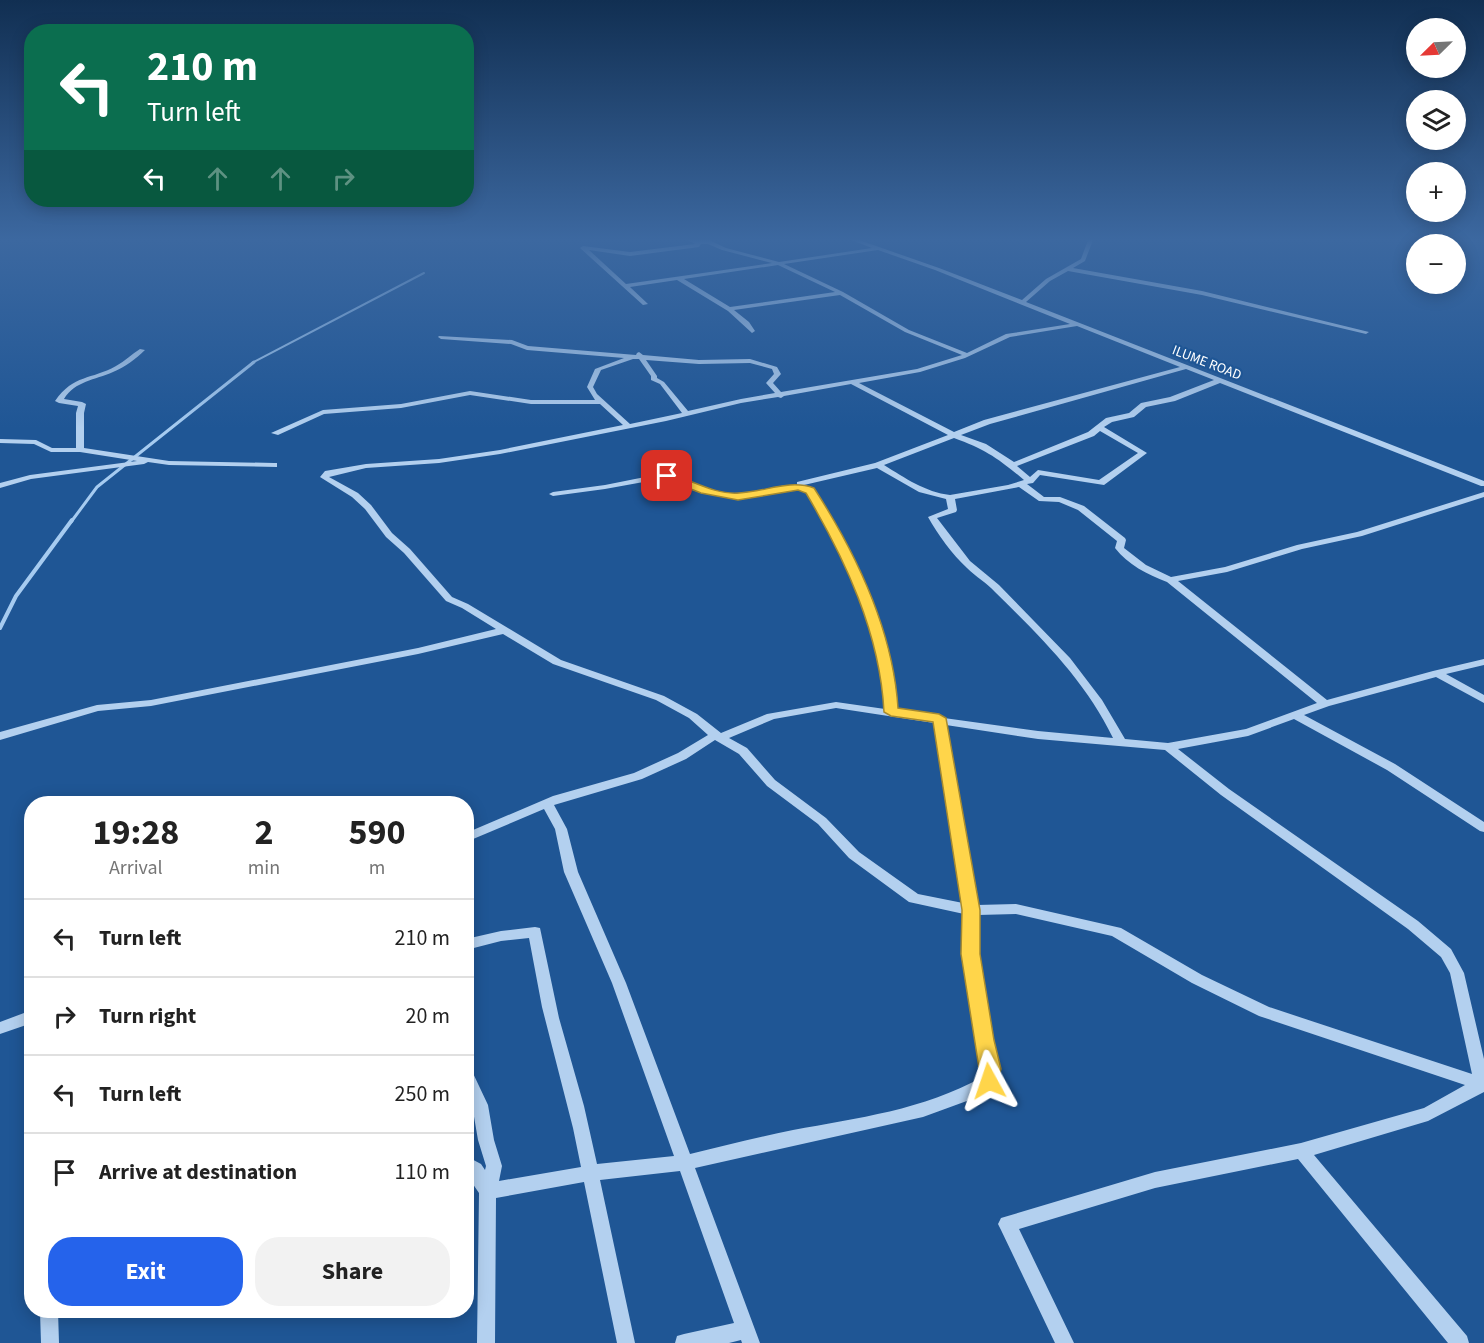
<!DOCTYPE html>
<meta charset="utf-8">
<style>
:root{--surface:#fff;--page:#f2f2f2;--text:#222;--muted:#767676;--line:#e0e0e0;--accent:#2563eb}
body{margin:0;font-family:"Source Sans 3",sans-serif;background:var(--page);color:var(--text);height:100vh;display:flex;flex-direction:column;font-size:22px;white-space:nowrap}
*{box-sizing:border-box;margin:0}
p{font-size:20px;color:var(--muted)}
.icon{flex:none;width:33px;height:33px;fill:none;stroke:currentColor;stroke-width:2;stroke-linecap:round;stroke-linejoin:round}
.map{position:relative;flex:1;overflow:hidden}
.details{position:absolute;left:24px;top:796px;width:450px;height:522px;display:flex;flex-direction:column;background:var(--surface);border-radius:24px;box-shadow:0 3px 15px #0003}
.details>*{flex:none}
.hud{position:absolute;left:24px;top:24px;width:450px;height:183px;border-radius:24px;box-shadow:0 3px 15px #0003;background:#0b6e4f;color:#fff;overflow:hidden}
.needle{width:39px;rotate:246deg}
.controls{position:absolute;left:1406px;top:18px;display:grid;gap:12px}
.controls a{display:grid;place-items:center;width:60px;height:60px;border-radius:50%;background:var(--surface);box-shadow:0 3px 15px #0003;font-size:30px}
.pin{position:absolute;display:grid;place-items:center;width:51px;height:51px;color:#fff;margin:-26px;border-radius:12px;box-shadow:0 3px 9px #0006}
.me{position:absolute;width:66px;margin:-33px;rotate:355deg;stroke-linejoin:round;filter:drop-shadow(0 0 4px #0008)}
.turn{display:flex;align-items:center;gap:21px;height:126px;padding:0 24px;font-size:27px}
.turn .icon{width:78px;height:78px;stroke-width:2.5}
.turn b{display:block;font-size:42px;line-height:51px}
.lanes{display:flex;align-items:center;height:57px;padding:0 24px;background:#0003;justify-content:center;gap:30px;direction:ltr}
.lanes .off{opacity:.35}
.eta{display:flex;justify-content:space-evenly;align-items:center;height:102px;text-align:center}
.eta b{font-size:36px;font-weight:700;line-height:42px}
.primary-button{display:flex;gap:12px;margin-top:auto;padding:12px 24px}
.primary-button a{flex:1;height:69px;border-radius:24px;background:var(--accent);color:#fff;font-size:24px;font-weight:700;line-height:69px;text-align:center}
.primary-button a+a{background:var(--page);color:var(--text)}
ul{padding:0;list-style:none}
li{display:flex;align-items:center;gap:18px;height:78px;padding:0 24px;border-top:2px solid var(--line)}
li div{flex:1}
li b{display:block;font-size:22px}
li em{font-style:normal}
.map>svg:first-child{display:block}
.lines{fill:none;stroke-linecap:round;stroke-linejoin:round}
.stream-far2{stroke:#a6cbf0;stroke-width:2}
.stream-far1{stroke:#a6cbf0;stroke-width:3}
.stream{stroke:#a6cbf0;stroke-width:4}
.minor{fill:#b3d0ef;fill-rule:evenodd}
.route{fill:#ffd54a;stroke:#a68a30;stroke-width:1.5}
.labels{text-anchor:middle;stroke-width:4.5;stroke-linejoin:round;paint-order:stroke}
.far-street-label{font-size:14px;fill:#fff;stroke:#1f5695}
</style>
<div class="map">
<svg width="1484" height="1343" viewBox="0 0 1484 1343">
<rect width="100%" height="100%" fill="#1f5695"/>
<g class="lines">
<path class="stream-far2" d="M252,363l172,-90"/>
<path class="stream-far1" d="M71,522l26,-35 157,-125"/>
<path class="stream" d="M0,628l16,-32 56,-76"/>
<path class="minor" d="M688,240h21l17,8 53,14 93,-14 -21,-8h8l80,28 83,32 24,-21 35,-20 7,-19h5l-8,21 -12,7 129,23 167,41 -3,2 -164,-39 -134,-24 -18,10 -24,21 458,179v5h-3l-261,-103 -45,18 -29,6 -12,10 -22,5 -8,5 43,26 -43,32 -64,-10 -7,8 -6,1 17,13h16l24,9 41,32 1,2 -2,8 22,17 25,12 54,-10 72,-22 60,-13 127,-40v5l-122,39 -60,13 -75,23 -49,9 149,119 106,-29 51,-12v6l-38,9 38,21v8l-48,-26 -107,29 -25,9 91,49 89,58v10l-4,-1 -93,-61 -93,-51 -46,17 -70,13 51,40 189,132 33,28 13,24 20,86v33l-56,29 -114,34 153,181 2,7h-21l-150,-184 -143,29 -136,41 55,114h-19l-54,-113 -3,-6 3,-6 154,-46 146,-29 123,-35 41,-23 -206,-69 -67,-33 -80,-47 -96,-22 -38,1 -1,39 15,86 7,29 -4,17 -20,12 -52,19 -228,51 65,175h-18l-1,-3 -12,3h-54l2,-7 7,-2 50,-11 -54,-152 -80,9 35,163h-18l-33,-161 -88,16 -1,145h-18l2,-150 -13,-19v-18l15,8 4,6 1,-4 -8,-26 -6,-35 -6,-12v-26l5,2 17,36 6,35 8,26 -3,15 82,-14 -8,-39 -31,-121 -13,-69 -28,3 -35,9v-11l35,-8 34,-4 5,1 19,90 25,88 13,58 77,-8 -62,-173 -48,-111 -9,-43 -11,-20 -78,33v-9l87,-37 81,-23 44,-20 30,-18 -19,-17 -33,-18 -103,-36 -50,-30 -85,20 -267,52 -53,5 -98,29v-8l97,-27 54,-5 267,-52 78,-19 -34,-21 -16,-7 -42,-48 -18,-16 -21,-28 -13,-12 -32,-20 5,-6 41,-7 73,-5 61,-9 123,-25 -23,-21h-69l-61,-9 -69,13 -77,6 -46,21 -7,-2 52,-23 78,-6 69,-13 61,9h64l-8,-13 8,-18 29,-11 -97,-8 -16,-6 -70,-5 -3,-2 1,-1 73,4 16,6 108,9 1,-2 2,-1 4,3 56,5 51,-1 27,8 4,7 -8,9 8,9 136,-23 45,-14 -57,-23 -65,-37 -106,15 15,12 6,9 -3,2 -24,-22 -51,-31 -47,7 18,17 -5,1 -63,-57 3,-2 47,6 65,-8zM701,244h7l14,6 50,13 -146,21 -37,-34 41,6 69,-9zM878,250l57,20 135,54 -64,10 -39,19 -58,-23 -66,-38 -59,-28zM778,265l57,27 -105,15 -46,-28zM1077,326l103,41 -196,53 -30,12 -95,-49 61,-11 45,-14 45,-21zM633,359h6l12,17v4l9,4 22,29 -52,11 -33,-30 -4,-7 8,-17zM646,360l53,4 51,-1 22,6 2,5 -8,9 9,10 -34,6 -53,12 -24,-29 -7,-4v-2zM1186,369l28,11 -44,17 -29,6 -12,10 -23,5 -18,14 -74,30 -28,-18 -25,-9 29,-11zM851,384l97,51 -73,28 -78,19v3h-7l-52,10 -32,-6 -46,-15 -55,11 -52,7 -4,2 4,2 52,-7 55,-10 41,14 37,6 52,-10 14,1c11,11 17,26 25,39 30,56 50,116 56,180l-49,-7 -69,12 -46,19 -24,-19 -33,-18 -103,-36 -93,-56 -16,-7 -42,-48 -18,-16 -21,-28 -13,-12 -29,-16 37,-9 73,-5 61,-9 166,-33 75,-18 37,-6 3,1 3,-2zM1100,431l38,22 -39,27 -61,-10 -8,7 -13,-11 77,-30zM954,438c31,11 45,21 70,42l-16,5 -58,10c-25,-3 -45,-17 -66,-30zM877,468l42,24 27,7 2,10 -20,8c10,18 24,37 39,51 9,9 20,15 28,24 44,43 91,89 118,146l-75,-7 -94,-13 -5,-3 -4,1 -39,-5c-7,-70 -31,-134 -66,-195 -6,-10 -13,-28 -26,-31zM1019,487l20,14 20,1 19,8 39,31 -2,7c13,17 32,26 52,34l150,121 -71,26 -78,14 -43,-4 -23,-39 -32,-42 -71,-73 -29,-24 -33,-43 19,-6 1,-2 -2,-11zM836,708l98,15 29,180 -45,-9 -59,-42 -33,-34 -51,-38 -28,-32 -18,-10 45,-19zM946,725l92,14 127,11 56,45 187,134 33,28 9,16 22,101 -203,-67 -67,-32 -81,-47 -105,-24 -39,1zM715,740l24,14 28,32 51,38 31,34 60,44 55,12 -1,40 13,86 7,29 -1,8c-58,33 -125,41 -189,53 -35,7 -69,16 -103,24l-64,-171 -48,-111 -11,-43 -13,-24 88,-26 44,-20z
M140,349l5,1c-9,9 -20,17 -32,22 -18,8 -38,9 -49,27l18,3 4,2 -2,9v35l85,13 105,2h3v4l-108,-2 -21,-3 -4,2 -113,15 -31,9v-5l30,-8 107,-14 -57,-9h-29l-17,-8 -34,-1v-4l36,1 16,8h24v-35l2,-7 -19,-3 -4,-2c19,-27 36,-21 61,-35 9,-5 16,-12 24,-17z
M32,1010v13l-32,11v-12z
M40,1311h18l1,32h-18z"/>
</g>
<linearGradient id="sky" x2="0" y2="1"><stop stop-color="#112f52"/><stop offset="0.56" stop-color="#3c68a0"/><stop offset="1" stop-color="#3c68a0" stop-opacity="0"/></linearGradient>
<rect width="1484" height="428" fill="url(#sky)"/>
<path class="route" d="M667,473c23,6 47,22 72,20 26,-1 50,-14 75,-5 42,65 79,143 84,220l41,6 7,4 34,192v44l14,86 7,29 -5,18 -7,2 -7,-2 -21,-133 1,-44 -29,-188 -42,-6 -7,-4c-4,-79 -39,-153 -78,-219l-8,-3 -60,10 -37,-7 -38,-15 -2,-2z"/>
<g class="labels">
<g class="far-street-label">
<text transform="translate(1207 362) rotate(21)" y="5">ILUME ROAD</text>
</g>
</g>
</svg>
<div class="controls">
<a><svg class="needle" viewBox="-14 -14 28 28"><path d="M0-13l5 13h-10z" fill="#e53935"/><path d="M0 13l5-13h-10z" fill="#767676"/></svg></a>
<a><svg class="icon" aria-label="layers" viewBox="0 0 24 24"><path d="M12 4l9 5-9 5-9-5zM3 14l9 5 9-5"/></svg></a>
<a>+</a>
<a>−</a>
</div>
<div class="pin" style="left:667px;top:476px;background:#d93025"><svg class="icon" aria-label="arrive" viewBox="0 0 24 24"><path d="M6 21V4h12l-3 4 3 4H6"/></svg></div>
<svg class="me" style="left:989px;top:1081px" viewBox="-20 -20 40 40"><path d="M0-17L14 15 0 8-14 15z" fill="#ffd54a" stroke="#fff" stroke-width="4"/></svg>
<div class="hud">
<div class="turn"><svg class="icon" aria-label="left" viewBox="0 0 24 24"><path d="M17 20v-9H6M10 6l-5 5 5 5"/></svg><div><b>210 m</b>Turn left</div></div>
<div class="lanes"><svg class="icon" aria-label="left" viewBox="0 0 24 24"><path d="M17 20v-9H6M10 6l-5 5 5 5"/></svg><svg class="icon off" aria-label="ahead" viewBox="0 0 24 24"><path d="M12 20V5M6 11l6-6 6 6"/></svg><svg class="icon off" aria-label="ahead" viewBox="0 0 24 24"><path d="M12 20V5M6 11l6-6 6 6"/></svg><svg class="icon off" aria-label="right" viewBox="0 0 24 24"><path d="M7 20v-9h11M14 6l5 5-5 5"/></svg></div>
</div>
<section class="details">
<div class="eta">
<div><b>19:28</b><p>Arrival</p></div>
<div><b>2</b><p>min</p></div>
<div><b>590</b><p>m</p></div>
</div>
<ul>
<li><svg class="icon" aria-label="left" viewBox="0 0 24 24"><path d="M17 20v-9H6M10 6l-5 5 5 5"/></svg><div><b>Turn left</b></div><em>210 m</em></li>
<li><svg class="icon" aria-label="right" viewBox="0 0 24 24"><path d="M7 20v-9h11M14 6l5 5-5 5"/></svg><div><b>Turn right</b></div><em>20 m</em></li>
<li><svg class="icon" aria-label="left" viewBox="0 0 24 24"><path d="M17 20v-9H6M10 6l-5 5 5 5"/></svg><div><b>Turn left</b></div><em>250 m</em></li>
<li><svg class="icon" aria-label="arrive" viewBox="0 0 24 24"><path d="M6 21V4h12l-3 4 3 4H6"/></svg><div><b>Arrive at destination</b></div><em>110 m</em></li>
</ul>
<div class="primary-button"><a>Exit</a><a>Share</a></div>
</section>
</div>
